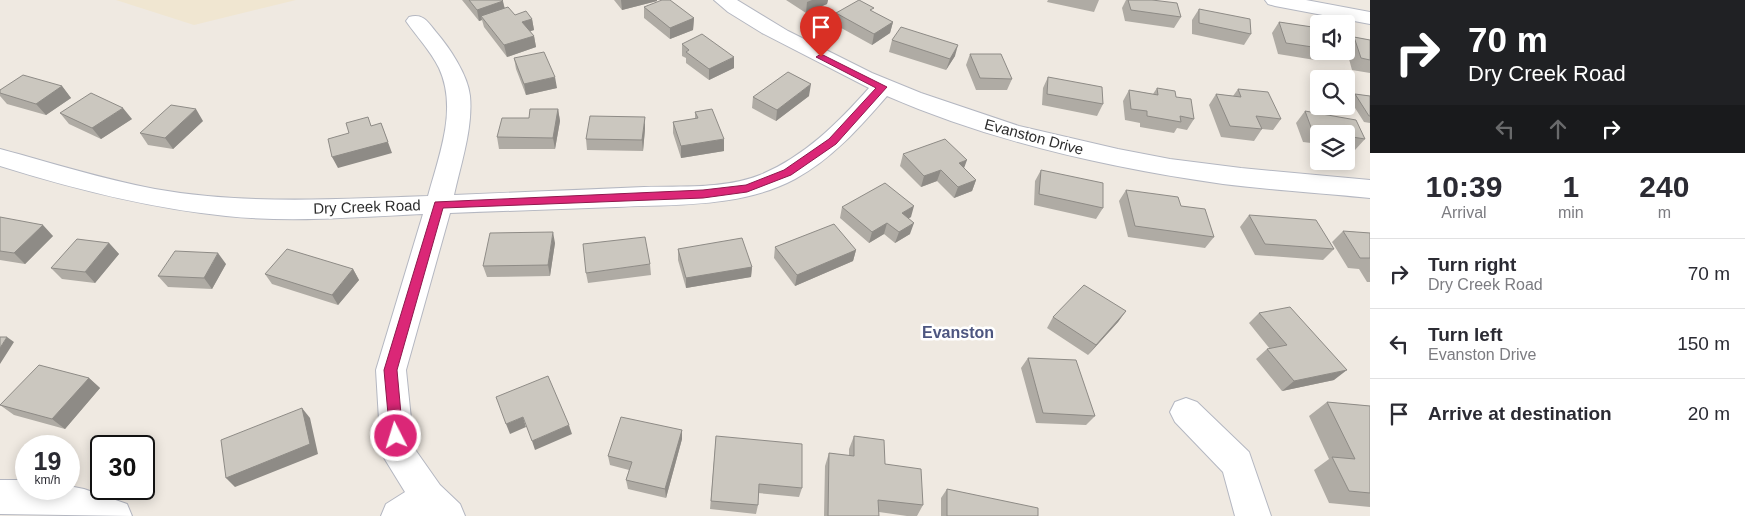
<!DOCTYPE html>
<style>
:root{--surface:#fff;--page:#f2f2f3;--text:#2b2b33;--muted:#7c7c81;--line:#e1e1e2}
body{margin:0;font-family:Arial,sans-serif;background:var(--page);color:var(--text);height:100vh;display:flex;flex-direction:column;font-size:19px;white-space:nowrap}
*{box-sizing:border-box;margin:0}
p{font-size:16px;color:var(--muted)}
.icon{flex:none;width:28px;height:28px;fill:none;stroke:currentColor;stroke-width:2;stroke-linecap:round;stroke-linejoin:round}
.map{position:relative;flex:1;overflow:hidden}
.sheet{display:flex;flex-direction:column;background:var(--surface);width:375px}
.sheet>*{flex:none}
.hud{background:#202124;color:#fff;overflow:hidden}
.controls{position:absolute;left:1310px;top:15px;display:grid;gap:10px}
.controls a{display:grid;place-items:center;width:45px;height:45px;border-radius:5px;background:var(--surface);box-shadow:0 2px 12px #0003;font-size:25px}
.speed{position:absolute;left:15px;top:435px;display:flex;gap:10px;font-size:25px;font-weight:700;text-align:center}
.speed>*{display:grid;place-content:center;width:65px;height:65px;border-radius:50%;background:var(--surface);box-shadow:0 2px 12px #0003;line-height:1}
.speed small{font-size:12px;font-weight:400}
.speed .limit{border:2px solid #111;border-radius:8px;background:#fff;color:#111}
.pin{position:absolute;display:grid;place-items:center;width:42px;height:42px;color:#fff;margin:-51px -21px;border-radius:50% 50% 50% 0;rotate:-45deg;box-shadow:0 0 5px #0007}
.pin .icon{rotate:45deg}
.me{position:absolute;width:55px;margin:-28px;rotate:355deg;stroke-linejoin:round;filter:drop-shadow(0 0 4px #0008)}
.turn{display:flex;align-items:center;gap:18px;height:105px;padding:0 15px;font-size:22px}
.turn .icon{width:65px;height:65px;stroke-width:2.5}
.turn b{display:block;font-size:35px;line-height:42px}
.lanes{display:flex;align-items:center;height:48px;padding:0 15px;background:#0003;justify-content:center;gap:25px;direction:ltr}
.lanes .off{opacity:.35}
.eta{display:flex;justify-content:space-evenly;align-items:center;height:85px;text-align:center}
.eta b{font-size:30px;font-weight:700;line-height:35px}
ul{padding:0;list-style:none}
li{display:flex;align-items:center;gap:15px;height:70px;padding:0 15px;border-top:1px solid var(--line)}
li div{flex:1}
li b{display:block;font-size:19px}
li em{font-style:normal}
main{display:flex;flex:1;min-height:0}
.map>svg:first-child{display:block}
.education{fill:#f0e6d1}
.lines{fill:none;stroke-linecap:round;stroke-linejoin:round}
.minor-casing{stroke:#b4b7c1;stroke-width:2}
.tertiary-casing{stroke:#b4b7c1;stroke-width:2}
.minor{fill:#fff;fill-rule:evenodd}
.tertiary{fill:#fff;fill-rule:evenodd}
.wall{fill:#afaba4}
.shaded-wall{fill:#8e8b86}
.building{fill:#cbc7bf;stroke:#8e8b86}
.route{fill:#db2777;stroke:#8e194d}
.labels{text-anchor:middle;stroke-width:5;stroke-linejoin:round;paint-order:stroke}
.street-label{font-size:15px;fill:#2e2e2e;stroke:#fff}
.neighbourhood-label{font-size:16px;font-weight:bold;fill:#4d5680;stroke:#fff}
</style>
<main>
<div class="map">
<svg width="1370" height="516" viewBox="0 0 1370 516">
<rect width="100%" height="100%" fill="#efe9e1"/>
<path class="education" d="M116,0h180l-102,25z"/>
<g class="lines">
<defs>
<path id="minor" d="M714,0h23l51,31 84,42 49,20 98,33 99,23 52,10 71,9 129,12v18c-49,-5 -98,-8 -147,-14 -114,-16 -230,-42 -336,-88 -27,31 -55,63 -92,83 -54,29 -120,25 -179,28 -55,2 -111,4 -166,6l-44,157 8,78 26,37 20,19 5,12h-84l5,-12 19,-12 -24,-39 -5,-83 47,-156c-65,3 -132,9 -197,2 -78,-8 -152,-27 -226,-50v-17c52,14 102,30 155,40 90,16 182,10 273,7 11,-41 30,-87 11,-128 -9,-18 -22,-31 -33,-47l3,-4c14,-4 19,5 27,15 13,15 32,43 34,64 3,32 -9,67 -16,99 63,-3 127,-5 190,-8 37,-1 81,2 116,-12 44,-18 78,-52 109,-87l-107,-55 -34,-21z
M1186,398l11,4 52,50 22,64h-36l-12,-44 -48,-50 -5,-10 5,-10z
M0,480h26v9h43v-3l15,3 43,15 5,12 -132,-2z"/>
<path id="tertiary" d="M1265,0h41l64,12v12l-95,-18 -7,-2z"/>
</defs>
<use href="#minor" class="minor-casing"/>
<use href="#tertiary" class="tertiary-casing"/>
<use href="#minor" class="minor"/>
<use href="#tertiary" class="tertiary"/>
</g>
<path class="wall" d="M462,0h40l3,8 10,7 17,4 2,11 -4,1 4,5 2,11 -29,10 -23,-30 -2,-7 -3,1z
M614,0h43v1l-35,9z
M786,0h42l-1,4 -21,9z
M1048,0h51l-5,12 -47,-10z
M1126,0h26l29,17 -7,11 -49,-7 -3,-13z
M644,7l50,11 -1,12 -23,9 -26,-21z
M1199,9l52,25 -7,11 -52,-11v-14z
M873,12l20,10 -3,11 -18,12 -38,-21 2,-11z
M1279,22l40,6v23h16l-5,7 -12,-2 -3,4 -37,-6 -6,-21z
M1354,37l16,3v33l-18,-3 -6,-22z
M892,40l63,16 -9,14 -57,-18z
M682,44l52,24 -25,12 -23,-17v-5l-4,-2z
M970,54l42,25 -5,11h-31l-10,-25z
M514,58l43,30 -31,7 -10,-26z
M1048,77l55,27 -6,12 -55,-11 1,-17z
M62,86l9,12 -25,17 -39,-11 -7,-8v-6z
M1157,88l19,9 18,22 -7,11 -10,-2 -3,5 -34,-6v-4l-15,-3 -2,-19 6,-11 24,4z
M1238,89l43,30 -8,11 -11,-1 -8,12 -33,-4 -12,-32 7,-11 17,2z
M1355,94l15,2v27l-6,-1 -14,-22z
M809,96l-33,25 -24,-13 1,-11z
M558,109l2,12 -5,28h-56l-2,-12 32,-19z
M1305,111l60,28 -10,11 -9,-1v-15h-27v10l-16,-2 -7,-19z
M695,112l29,39 -43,7 -8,-25v-11l22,-3z
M60,113l72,6 -31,20 -32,-15z
M203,121l-30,28 -25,-4 -8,-12z
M645,129l-2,22 -56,-1 -1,-11z
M903,154l61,14 12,12 -4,11 -18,7 -17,-17 -16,6 -21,-21z
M1041,170l62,38 -7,11 -62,-14 1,-24z
M1126,190l88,47 -9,11 -77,-11 -9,-36z
M842,207l69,10 -2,1 1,16 -15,9 -11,-9 -15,9 -29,-25z
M1249,215l85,34 -11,11 -68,-5 -15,-28z
M0,217l53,19 -28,28 -25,-4z
M1343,231l27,2v49h-3l-8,-13 -11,-1 -16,-26z
M109,243l10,11 -24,29 -33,-4 -11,-11z
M555,243l-5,33 -63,1 -4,-11z
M775,247l81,3 -3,11 -58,25 -21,-28z
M678,249l74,18 -1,10 -65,11 -8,-28z
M226,264l-14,25 -44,-2 -10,-11z
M650,264l1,11 -63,8 -2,-10z
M353,269l6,11 -21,25 -66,-21 -7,-10z
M1126,311l-8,11 -30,33 -41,-27 6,-11z
M1259,313l75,67 -52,11 -26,-32 11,-10h3l-21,-26z
M1028,358l67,58 -9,9 -50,-2 -15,-55z
M89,378l11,10 -35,41 -51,-14 -14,-10z
M1327,402l43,4v101l-41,-4 -15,-33 15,-11 -20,-43z
M682,430v9l-16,59 -38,-9 -2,-9 3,-10 -19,-5 -2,-9z
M716,436l86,52 -3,9 -41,-4v12l-2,9 -46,-5z
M854,436l31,28 38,41 -6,11h-10l-28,-4v4h-55l1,-50 4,-13 20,3v-7z
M947,489l91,27h-97v-18z"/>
<path class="shaded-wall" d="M621,0h36v1l-35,9z
M812,0h16l-1,4 -21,9 1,-11z
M503,1l2,11 -24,4 1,4 -3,1 -2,-11z
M694,18l-1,12 -23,9v-11z
M532,19l2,11 -9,3 -3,-11z
M893,22l-3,11 -18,12 2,-11z
M534,36l2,11 -29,10 -3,-12z
M958,45l-3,11 -9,14 4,-11z
M734,57v11l-25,12v-11z
M555,77l2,11 -31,7 -2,-11z
M811,84l-2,12 -33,25 1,-11z
M62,86l9,12 -25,17 -10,-11z
M123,108l9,11 -31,20 -9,-11z
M196,109l7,12 -30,28 -8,-11z
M558,109l2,12 -5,28 -2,-11z
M645,117v12l-2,22 -1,-11z
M381,123l11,30 -54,15 -6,-11z
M724,139v12l-43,7v-12z
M967,160l-4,11 -4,-8z
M941,170l-4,11 -16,6 3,-11z
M976,180l-4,11 -18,7 4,-11z
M914,206l-3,11 -12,7 3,-11z
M887,223l-3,11 -15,9 3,-11z
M914,223l-4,11 -15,9 4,-11z
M43,225l10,11 -28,28 -11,-11z
M553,232l2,11 -5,33 -2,-11z
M109,243l10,11 -24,29 -10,-11z
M856,250l-3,11 -58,25 2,-11z
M218,253l8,11 -14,25 -8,-11z
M752,267l-1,10 -65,11v-10z
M353,269l6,11 -21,25 -6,-10z
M1126,311l-8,11 -30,33 8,-10z
M7,337l7,5 -14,22v-16z
M1347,370l-13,10 -52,11 12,-10z
M89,378l11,10 -35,41 -13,-10z
M302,408l8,10 8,36 -83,33 -9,-9z
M523,417l3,10 -16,7 -4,-10z
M569,425l3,9 -37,16 -3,-9z
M682,430v9l-16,59 -1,-9z"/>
<path class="building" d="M469,0h33l1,1 -26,9z
M662,0h8l24,18 -24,10 -26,-21z
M859,0l15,8 -4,2 23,12 -19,12 -38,-21z
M1128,0h24l25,3 4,14 -50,-7z
M508,7l7,8 11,-4 6,8 -10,3 12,14 -30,9 -23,-29z
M1199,9l51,10 1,15 -52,-11z
M1279,22l40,6v20l-33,-5z
M901,27l57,18 -8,14 -58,-19z
M702,34l32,23 -25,12 -23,-17 3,-2 -7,-6z
M1354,37l16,3v20l-9,-2z
M544,52l11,25 -31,7 -10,-26z
M970,54h31l11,25 -32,-1z
M788,72l23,12 -34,26 -24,-13z
M23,75l39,11 -26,18 -36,-11v-3z
M1048,77l54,10 1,17 -56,-10z
M1157,88l18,3 1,6 15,2 3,20 -14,-3 1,6 -34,-6v-5l-16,-2 -2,-19 29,5z
M1238,89l30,3 13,27 -25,-3 6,13 -32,-3 -14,-32 25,3z
M91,93l32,15 -31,20 -32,-15z
M1355,94l15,2v20h-1z
M171,105l25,4 -31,29 -25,-5z
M530,109h28l-5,29 -56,-1 5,-19h27z
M712,109l12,30 -43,7 -8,-24 25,-4 -3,-6z
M1305,111l51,9 9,19 -19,-3v-2h-13l-21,-4z
M590,116l55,1 -3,23 -56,-1z
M368,117l3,9 10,-3 7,19 -56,15 -4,-18 21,-6 -3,-10z
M945,139l22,21 -8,3 17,17 -18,7 -17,-17 -17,6 -21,-22z
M1041,170l62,13v25l-64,-14z
M885,183l29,23 -12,7 12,10 -15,9 -12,-9 -15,9 -30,-25z
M1126,190l52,7 3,9 24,3 9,28 -79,-11z
M1249,215l67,5 18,29 -69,-5z
M0,217l43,8 -29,28 -14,-2z
M834,224l22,26 -59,25 -22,-28z
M1343,231l27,2v25h-10z
M553,232l-5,33 -65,1 7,-33z
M645,237l5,27 -64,9 -3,-29z
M742,238l10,29 -66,11 -8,-29z
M77,239l32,4 -24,29 -34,-4z
M287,249l66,20 -21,26 -67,-21z
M175,251l43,2 -14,25 -46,-2z
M1084,285l42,26 -30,34 -43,-28z
M1290,307l57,63 -53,11 -27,-32 20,-4 -28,-32z
M0,337h7l-7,11z
M1028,358l48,2 19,56 -52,-3z
M39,365l50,13 -37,41 -52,-14z
M548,376l21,49 -37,16 -9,-24 -17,7 -10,-27z
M1327,402l43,4v87l-21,-2 -17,-34 23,2z
M302,408l8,36 -84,34 -5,-38z
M621,417l61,13 -17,59 -39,-9 6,-18 -24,-6z
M716,436l86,8v44l-43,-4 -1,21 -47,-4z
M854,436l30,4 1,24 36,5 2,36 -45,-5 1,16h-51l1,-63 25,3z
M947,489l91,19v8h-91z"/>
<path class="route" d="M821,54l66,33 -51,57 -45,31 -44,17 -44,6 -260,10 -46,162 6,66 -2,5 -5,2 -4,-2 -2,-5 -6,-66 51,-168 268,-12 43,-5 38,-15 45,-31 47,-51 -58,-30 -2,-1z"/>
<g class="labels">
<g class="street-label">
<text transform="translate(1034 137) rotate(15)" y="5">Evanston Drive</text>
<text transform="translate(367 207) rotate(-2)" y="5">Dry Creek Road</text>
</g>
<g class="neighbourhood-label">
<text x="958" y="338">Evanston</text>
</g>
</g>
</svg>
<div class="controls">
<a><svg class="icon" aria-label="sound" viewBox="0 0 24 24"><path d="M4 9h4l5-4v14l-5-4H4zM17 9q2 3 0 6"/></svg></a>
<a><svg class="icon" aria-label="search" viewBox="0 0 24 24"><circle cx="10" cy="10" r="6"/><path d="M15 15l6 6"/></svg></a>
<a><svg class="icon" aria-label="layers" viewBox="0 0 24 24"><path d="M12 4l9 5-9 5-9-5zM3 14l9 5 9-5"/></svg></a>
</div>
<div class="speed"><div>19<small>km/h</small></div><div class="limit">30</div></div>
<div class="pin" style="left:821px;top:57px;background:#d93025"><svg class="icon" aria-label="arrive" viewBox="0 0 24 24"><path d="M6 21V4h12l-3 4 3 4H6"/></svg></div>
<svg class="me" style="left:396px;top:436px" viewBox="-20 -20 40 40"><circle r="17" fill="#db2777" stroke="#fff" stroke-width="3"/><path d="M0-11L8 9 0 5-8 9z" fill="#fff"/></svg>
</div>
<section class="sheet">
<div class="hud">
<div class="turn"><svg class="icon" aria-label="right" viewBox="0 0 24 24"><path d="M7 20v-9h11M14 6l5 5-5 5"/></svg><div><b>70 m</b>Dry Creek Road</div></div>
<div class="lanes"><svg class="icon off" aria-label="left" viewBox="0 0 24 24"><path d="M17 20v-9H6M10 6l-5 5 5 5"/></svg><svg class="icon off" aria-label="ahead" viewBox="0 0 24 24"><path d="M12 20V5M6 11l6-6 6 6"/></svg><svg class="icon" aria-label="right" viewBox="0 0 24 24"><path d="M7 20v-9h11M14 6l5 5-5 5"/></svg></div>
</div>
<div class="eta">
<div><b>10:39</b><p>Arrival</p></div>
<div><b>1</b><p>min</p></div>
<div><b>240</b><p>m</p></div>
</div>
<ul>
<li><svg class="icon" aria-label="right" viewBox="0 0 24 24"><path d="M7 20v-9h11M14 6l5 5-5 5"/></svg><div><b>Turn right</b><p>Dry Creek Road</p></div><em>70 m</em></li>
<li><svg class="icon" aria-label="left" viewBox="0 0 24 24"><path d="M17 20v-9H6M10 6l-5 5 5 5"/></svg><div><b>Turn left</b><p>Evanston Drive</p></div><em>150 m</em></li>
<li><svg class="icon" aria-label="arrive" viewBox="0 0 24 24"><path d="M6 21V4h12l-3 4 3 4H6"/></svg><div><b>Arrive at destination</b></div><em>20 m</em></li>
</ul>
</section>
</main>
